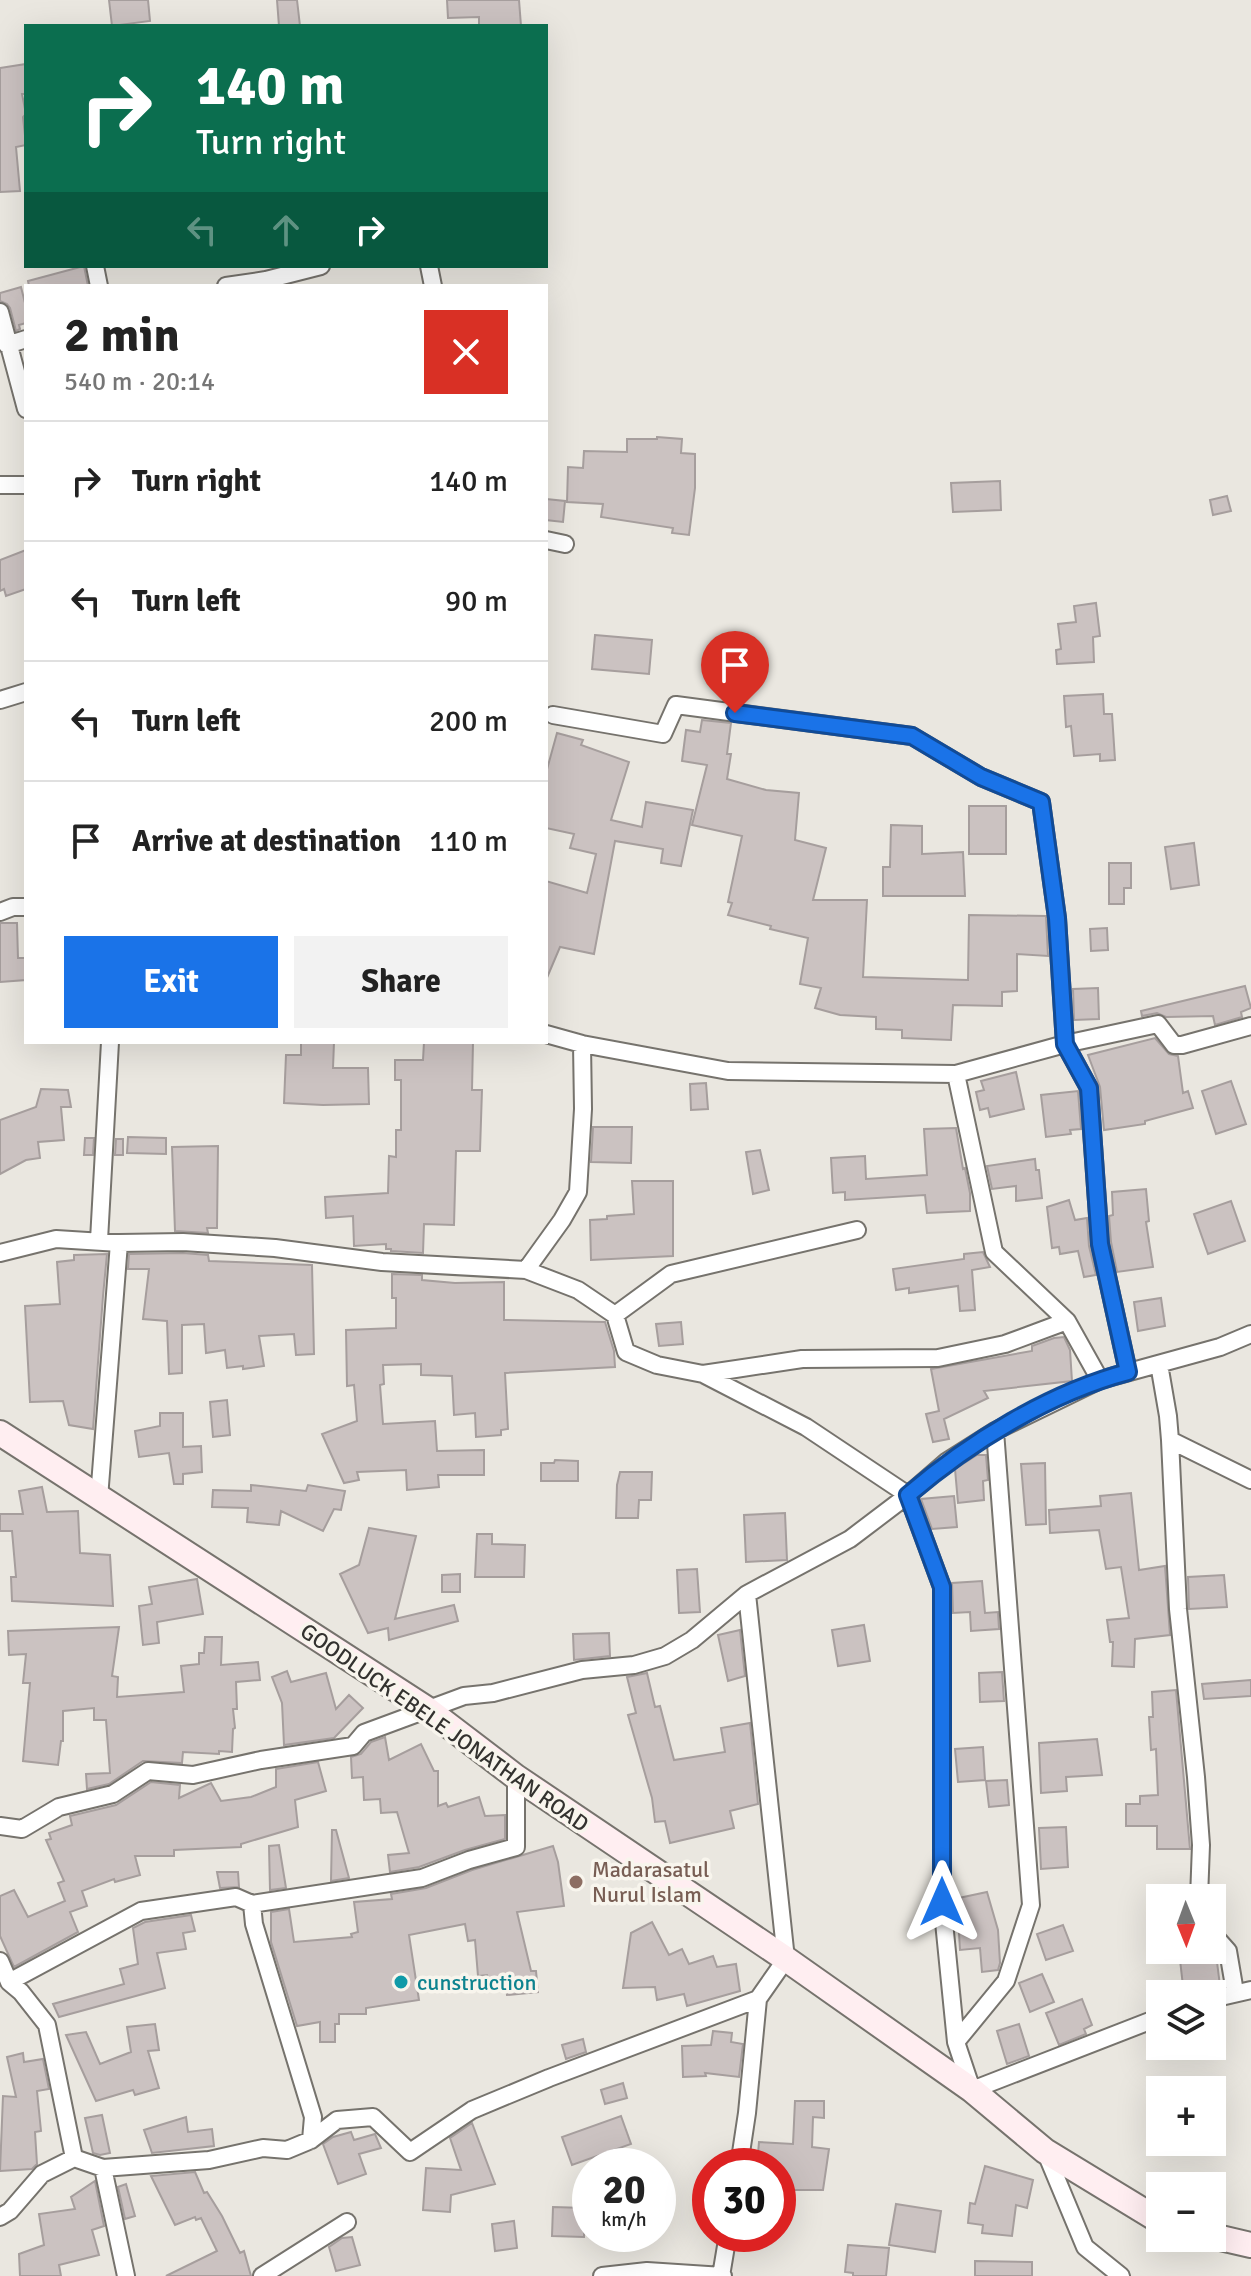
<!DOCTYPE html>
<meta charset="utf-8">
<style>
:root{--surface:#fff;--page:#f2f2f2;--text:#222;--muted:#767676;--line:#e0e0e0;--accent:#1a73e8}
body{margin:0;font-family:Signika,sans-serif;background:var(--page);color:var(--text);height:100vh;display:flex;flex-direction:column;font-size:30px;white-space:nowrap}
*{box-sizing:border-box;margin:0}
p{font-size:26px;color:var(--muted)}
.icon{flex:none;width:44px;height:44px;fill:none;stroke:currentColor;stroke-width:2;stroke-linecap:round;stroke-linejoin:round}
.map{position:relative;flex:1;overflow:hidden}
.details{position:absolute;left:24px;top:284px;width:524px;height:760px;display:flex;flex-direction:column;background:var(--surface);border-radius:0px;box-shadow:0 8px 32px #0002}
.details>*{flex:none}
.top-card{position:absolute;left:24px;top:24px;width:524px;height:244px;border-radius:0px;box-shadow:0 8px 32px #0002;background:#0b6e4f;color:#fff;overflow:hidden}
.needle{width:52px;rotate:179deg}
.tools{position:absolute;left:1146px;top:1884px;display:grid;gap:16px}
.tools a{display:grid;place-items:center;width:80px;height:80px;border-radius:0px;background:var(--surface);box-shadow:0 8px 32px #0002;font-size:40px}
.speed{position:absolute;left:572px;top:2148px;display:flex;gap:16px;font-size:40px;font-weight:700;text-align:center}
.speed>*{display:grid;place-content:center;width:104px;height:104px;border-radius:50%;background:var(--surface);box-shadow:0 8px 32px #0002;line-height:1}
.speed small{font-size:20px;font-weight:400}
.speed .limit{border:12px solid #d22;background:#fff;color:#111}
.pin{position:absolute;display:grid;place-items:center;width:68px;height:68px;color:#fff;margin:-82px -34px;border-radius:50% 50% 50% 0;rotate:-45deg;box-shadow:0 0 8px #0007}
.pin .icon{rotate:45deg}
.me{position:absolute;width:88px;margin:-44px;rotate:0deg;stroke-linejoin:round;filter:drop-shadow(0 0 6px #0008)}
.turn{display:flex;align-items:center;gap:28px;height:168px;padding:0 40px;font-size:36px}
.turn .icon{width:104px;height:104px;stroke-width:2.5}
.turn b{display:block;font-size:56px;line-height:68px}
.lanes{display:flex;align-items:center;height:76px;padding:0 40px;background:#0003;justify-content:center;gap:40px;direction:ltr}
.lanes .off{opacity:.35}
.round{display:grid;place-items:center;flex:none;width:84px;height:84px;border-radius:0px;background:var(--page)}
.overview{display:flex;align-items:center;justify-content:space-between;height:136px;padding:0 40px}
h1{font-size:48px;font-weight:700;line-height:60px}
.button{display:flex;gap:16px;margin-top:auto;padding:16px 40px}
.button a{flex:1;height:92px;border-radius:0px;background:var(--accent);color:#fff;font-size:32px;font-weight:700;line-height:92px;text-align:center}
.button a+a{background:var(--page);color:var(--text)}
ul{padding:0;list-style:none}
li{display:flex;align-items:center;gap:24px;height:120px;padding:0 40px;border-top:2px solid var(--line)}
li div{flex:1}
li b{display:block;font-size:30px}
li em{font-style:normal}
.map>svg:first-child{display:block}
.building{fill:#cbc2c1;stroke:#a69e9d;stroke-width:2}
.lines{fill:none;stroke-linecap:round;stroke-linejoin:round}
.minor-casing{stroke:#76736d;stroke-width:20}
.secondary-casing{stroke:#76736d;stroke-width:28}
.minor{stroke:#fff;stroke-width:16}
.secondary{stroke:#ffeef1;stroke-width:24}
.route-casing{stroke:#114b97;stroke-width:20}
.route{stroke:#1a73e8;stroke-width:14}
.education-dot{fill:#8d6e63;stroke:#f8f5ed;stroke-width:3}
.culture-dot{fill:#0f9aa8;stroke:#f8f5ed;stroke-width:3}
.labels{text-anchor:middle;stroke-width:7;stroke-linejoin:round;paint-order:stroke}
.street-label{font-size:22px;fill:#33322f;stroke:#f8f5ed}
.education-label{font-size:22px;fill:#785e54;stroke:#f8f5ed;text-anchor:start}
.culture-label{font-size:22px;fill:#0d838f;stroke:#f8f5ed;text-anchor:start}
</style>
<div class="map">
<svg width="1251" height="2276" viewBox="0 0 1251 2276">
<rect width="100%" height="100%" fill="#eae7e0"/>
<path class="building" d="M109,0h39l2,21 -38,5z
M277,0h20l3,26h-21z
M447,0h72l2,26h-42v-9l-31,1z
M26,64v30h-4l4,20 -3,3 3,28 -10,2 4,44 -20,1v-124z
M84,266l4,20h-59l-1,-5z
M21,287l5,20v16l-7,2 1,4 -4,2 -6,-23 -3,-4 -7,-3v-8z
M657,437l25,2 -1,14 14,1v34l-6,47 -17,-2 1,-5 -72,-11 2,-13 -36,-2 1,-35 15,1 1,-17 43,1v-13h30z
M1000,481l1,29 -48,2 -2,-29z
M1227,496l4,15 -18,4 -3,-15z
M546,499l19,2 -2,21 -17,-2z
M26,550v39l-20,7 -2,-7 -4,2v-31z
M1096,603l4,33 -7,1 1,25 -37,2 -1,-14 5,-1 -3,-25 18,-2 -2,-16z
M595,635l57,5 -3,34 -57,-5z
M1103,694l1,20h8l3,46 -15,1v-7l-26,2 -3,-30 -5,1 -2,-31z
M702,720l29,3 -4,31h4l-4,25 39,11 33,3 -4,47 31,8 -13,52h54l-4,77 105,3 1,-65 77,1 2,40 -31,-2v37l-15,1v14l-49,-1 -2,35 -49,-2v-8l-26,-1v-12l-36,-2 -25,-7 6,-20 -21,-4 8,-46 -38,-9 1,-3 -43,-11 4,-12 -4,-1 14,-66 -50,-11 15,-60 -25,-4 4,-31 14,2z
M557,733l26,7 -2,5 48,17 -18,58 31,7 4,-25 47,8 -12,56 -20,-3 2,-14 -48,-8 -21,113 -34,-7 -14,33v-99l41,12 9,-39 -26,-6 4,-14 -28,-6v-55z
M969,806h37v48h-37z
M891,825l31,1v28l41,-2 2,44h-82v-29h7z
M1194,843l5,42 -28,4 -6,-42z
M1109,863h22v25h-7v16h-15z
M0,923h17l1,35h8v22l-26,2z
M1107,928l1,22 -17,1 -1,-22z
M1245,986l6,22 -10,4 1,5 -27,8 -2,-9 -47,1 -9,-4 -15,3 -1,-5z
M1098,988l1,31 -25,1 -1,-31z
M1155,1038l14,16 9,2 5,37 5,-2 5,17 -48,13v3l-41,6 -4,-43 -12,-32z
M301,1042h33l-1,26h35l1,36 -46,1 -39,-2 2,-48h15z
M424,1042h49l-1,48h10l-2,61h-24l-2,74 -30,-1 -1,29 -32,-2v-2h-5v-5l-32,2 -1,-30 -27,2 -1,-21 63,-4 1,-37 7,1v-27h5v-50h-6v-20h28z
M1016,1072l8,37 -34,8 -2,-9 -8,2 -4,-18 8,-2 -3,-9z
M1231,1081l15,43 -30,10 -14,-43z
M706,1083l2,26 -17,1 -1,-26z
M41,1089l27,1 3,17h-10l3,33 -26,2 2,16 -14,2 -26,14v-54l36,-13z
M1078,1091l3,38 -11,1 1,4 -25,3 -5,-42z
M593,1127h39l-1,36 -40,-1z
M956,1128l7,41 2,-1 5,25v18l-43,2 -2,-18 -80,5v-8l-12,1 -2,-35 34,-2 1,23 61,-4 -3,-46z
M128,1137l38,1v16l-39,-1z
M85,1138h9l-1,17h-9z
M116,1139h7v16h-8z
M218,1146l-1,82h-10l1,5 -33,-2 -3,-84z
M760,1150l9,40 -16,4 -7,-42z
M1035,1159l1,11h3l3,28 -26,3v-15l-24,3 -5,-23z
M632,1181h41v75l-82,4 -1,-40 17,-1v-3l27,-2z
M1146,1189l3,32 -3,1 7,45 -36,5 -6,-30 -2,-26 4,-1 -1,-23z
M1069,1200l6,20 12,-2 2,28 7,29 -12,2 -6,-26 -18,3 -1,-7 -7,1 -5,-41z
M1231,1201l14,40 -37,13 -14,-40z
M983,1252l7,15 -18,3 3,40 -15,1 -2,-25 -49,7v-5l-13,2 -3,-21 71,-10v-5z
M183,1253l25,2 1,6 103,4 2,89 -18,1 -2,-21 -35,2 5,30 -21,3v-3l-16,2 -2,-18 -19,3 -2,-29 -22,1v48l-13,1 -2,-53 -24,-2 6,-50h-21l1,-15z
M107,1254l-4,42 -10,133 -24,-4 -6,-24 -33,1 -5,-96 35,-2 -3,-42 17,-2v-5z
M392,1274l30,1v5l33,3 49,-1v38l101,2 9,29 1,16 -110,6 3,56 -7,1v5l-25,2 -1,-24 -21,2 -2,-39 -31,-1v-11l-38,1 1,19 -4,1 3,39 52,-3 2,30 47,-1v25h-46l1,12 -32,3 -1,-20 -49,2 2,8 -15,3 -22,-49 35,-13 -3,-36 -7,1 -1,-56 50,-2v-30h-4z
M1161,1298l4,28 -27,5 -4,-29z
M681,1322l2,22 -24,2 -3,-22z
M1064,1337l6,13 2,31 -88,10 4,7 -44,21 5,20 -16,3 -7,-28 13,-3 -8,-42 101,-18v-5l22,-8z
M227,1400l3,35 -17,2 -3,-35z
M160,1413h23v34l18,-1 1,26 -19,2v10h-9l-5,-31 -30,4 -4,-26 25,-5z
M977,1455h9l2,25 -5,1 1,19 -26,3 -3,-34z
M555,1460l23,1v20h-37v-18h13z
M1045,1463l1,61 -20,1 -5,-61z
M620,1472h32l-1,28h-12l-1,18h-22l1,-33z
M251,1485l55,6 2,-6 37,6 -4,19 -7,-1 -11,22 -42,-20 -2,14 -32,-3 1,-14 -36,-1 1,-17 38,1z
M42,1487l5,25 31,-1 2,42 30,2 3,51 -101,-5 -1,-24h5l-4,-46h-12v-17h23l-4,-23z
M1131,1493l8,77 26,-4 5,69 -35,4 -1,28 -22,-1 1,-24h-3l-3,-22 22,-2 -8,-51 -15,2 -7,-39 -49,3 -1,-23 52,-4 -1,-10z
M954,1496l3,31 -25,2 -11,-30z
M785,1513l2,47 -41,2 -2,-47z
M369,1528l47,8 -21,83 59,-14 4,16 -69,19 -1,-12 -20,5 -28,-59 19,-9z
M477,1534h15v10l33,1 -1,32h-49z
M697,1569l3,43 -21,1 -2,-43z
M460,1574v18h-18v-17z
M1224,1575l3,32 -38,2 -1,-32z
M197,1579l6,35 -46,8 2,21 -16,2 -4,-39 13,-2 -3,-17z
M982,1581l3,32 13,-1 1,17 -28,2 -1,-19 -17,1 -1,-30z
M864,1625l6,36 -32,5 -6,-36z
M119,1627l-7,49 6,1 -1,20 67,-5 -3,-26 18,-2v-11h5l1,-16h17l-1,28 37,-3 2,18 -24,2 1,27h-4l2,19 -2,1 -1,23 -13,-1v3l-36,-2 -1,11 -39,-2 -34,23 -22,5 -1,-15 24,-1 -4,-53h-12v-12l-31,3v30h-2l-3,24 -35,-4 7,-78h-7l3,-29 -17,1 -1,-24z
M740,1630l5,46 -17,5 -10,-46z
M609,1633l1,23 -36,4 -1,-26z
M287,1671l4,11 35,-9 10,36 13,-14 14,13 -29,30 -50,7 -2,-42 -10,-26z
M1002,1672l2,29 -24,1 -1,-29z
M647,1673l8,34 5,-1 14,54 51,-8 -4,-24 29,-5 8,81 -28,7 4,17 -64,15 -5,-22 -10,1 -3,-24 -24,-83 8,-2 -9,-36z
M1251,1680v16l-47,3 -2,-15z
M1176,1690l14,159h-33v-23h-31v-22h14v-8l18,-1 -2,-46 -5,1 -2,-33h4l-1,-25z
M385,1737l4,23 32,-16 13,27h4v35l8,-3 2,4 31,-10 6,19 20,-1v24l-40,11 -46,17 -29,5 -2,-17 21,-2 -12,-41 -16,1 -1,-14 -16,1 -1,-23 -11,1 -1,-21 10,-3 10,-12z
M1097,1739l5,36 -36,2 1,14 -26,2 -2,-50z
M983,1747l2,33 -27,2 -3,-33z
M318,1762l8,29 -31,9 3,27 -57,17v3l-67,3v6h-39l5,19 -25,7 -1,-3 -32,12 5,15 -17,6 8,20 -64,35 -14,-31v-40l14,-6 14,27 37,-16 -7,-18 6,-2 -18,-41 5,-1 -2,-6 23,-8 -2,-9 46,-11 35,-23 29,3 -1,13 32,-15 10,18 30,-4 25,-10v-18z
M1007,1780l2,25 -20,2 -3,-26z
M1066,1827l2,40 -27,2 -2,-41z
M332,1830h4l13,48 -18,3z
M279,1845l7,43 -16,2 -1,-44z
M553,1846l5,16 6,44 -47,6 14,59h5l2,21 -31,3 -1,-10 -17,3 -2,-13 -9,1 -3,-36 -7,1 -3,-17 -56,11 10,65 -53,8v6h-27v10h-4v18h-15v-20l-23,4 -26,-84v-30l18,-3 5,33 58,-5 -1,-3 7,-2 -4,-30 38,-3 -1,-5 35,-6 46,-18z
M217,1872h21l1,15 -19,1z
M987,1892l11,38 2,33 -2,7 -16,2 -2,-24 -20,2 -1,-17h2l-7,-34z
M191,1915l4,16 -12,2 3,16 -29,4 8,35 -106,29 -6,-13 71,-20 -4,-15 18,-5 -5,-36 12,-6z
M652,1922l17,33 13,-6 7,15 24,-8 4,11 19,-3 4,27 -53,15 -3,-12 -27,6 -2,-13 -32,1 8,-55z
M1063,1925l10,26 -27,9 -9,-26z
M1212,1950l4,4 4,32 -11,3 -7,5h-6l-1,-10 -12,2 -4,-35z
M1042,1974l12,28 -24,10 -11,-29z
M1082,1999l10,26 -8,4 2,5 -27,11 -13,-32z
M155,2024l4,26 -11,1 11,37 -24,7 -2,-5 -37,11 -30,-66 20,-3 14,32 31,-12 -4,-25z
M1019,2024l10,32 -22,8 -10,-33z
M713,2031l19,2 -1,9 12,2 -4,33 -34,-4 1,3 -23,1 -1,-31 29,-1z
M583,2039l3,13 -20,7 -4,-14z
M23,2053l1,9 19,-3 6,30 -12,2 4,40 -6,1 2,32 -5,5 -32,2 3,-75 13,1 -9,-40z
M623,2083l4,15 -22,6 -4,-14z
M795,2101h29v17l-11,-1 -1,30 17,2 -6,41h-45v-24h-21l2,-24 34,2z
M102,2115l8,38 -10,2 -7,-2 -8,-35z
M621,2116l10,28 -59,21 -10,-28z
M186,2117l2,15 24,-3 2,17 -62,7 -8,-23z
M472,2123l23,61 -44,11 -1,17 -27,-2 3,-42 35,2 -11,-32z
M351,2132l3,8 21,-6 6,14 -22,6 7,20 -28,10 -15,-40 10,-7z
M985,2166l48,14 -6,28 -11,-3 -4,31 -30,-3 1,-8 -15,-2 2,-20 5,1z
M195,2172l9,21 3,-1 15,24 18,37 4,-2 7,25h-85l51,-25 -16,-33 -5,2 -1,-3 -20,8 -24,-49z
M95,2181l9,45 -12,4 7,25 -40,10 2,11h-41l-1,-22 25,-9 -5,-31 36,-5 -4,-12z
M126,2184l9,32 -10,3 -7,-32z
M896,2204l45,7 -6,41 -46,-7z
M553,2207l32,1 -1,29 -32,-1z
M514,2221l3,27 -22,3 -3,-27z
M352,2237l8,28 -24,6 -7,-24 13,-9z
M848,2245l41,3 -3,28h-33v-3l-8,-1z
M975,2261l57,1v14h-57z"/>
<g class="lines">
<defs>
<path id="minor" d="M95,266l4,20
M429,266l4,20
M226,286l40,-6 55,-14
M0,312l26,97
M7,345l19,-6
M0,485h26
M546,540l19,4
M0,700l26,-8
M553,715l110,19 13,-29 236,31 69,41 60,25 16,116 8,126 24,44 11,156 28,128
M0,912l13,-5h13
M546,1034l36,10 146,27 228,3 109,-30 93,-20 16,21h8l69,-19
M956,1074l38,178 73,69 33,59
M99,1240l11,-198
M0,1253l56,-14 63,4 64,-1 92,6 107,14 144,8 52,20 37,25 11,37 31,13 46,9 99,-15 136,-1 67,-14 62,-23
M526,1270l36,-50 16,-28 5,-83 -1,-65
M615,1315l56,-41 186,-44
M1159,1364l9,52 2,24 81,40
M703,1374l103,53 102,68 34,92v315l14,140 16,48 188,-73
M1170,1440l8,169 18,168 5,68 -2,53
M99,1498l20,-255
M0,1826l22,3 37,-22 54,-13 35,-23 45,4 68,-15 92,-14 11,-13 100,-37 29,-3 89,-23 52,-5 31,-9 27,-16 55,-46 103,-55 58,-44 38,-33 49,-31 105,-51 120,-33 31,-13
M252,1904l2,20 59,193 -2,23
M1212,1933l16,18 7,41
M0,1961l9,21 12,10 26,33 27,133 29,10 106,-8 54,-12 24,2 24,-10 26,-20 36,-3 37,35 62,-42 77,-32 209,-79
M9,1982l132,-71 95,-14 16,7 170,-26 47,-18 47,-13v-70
M1212,1999l39,-9
M956,2042l50,-61 25,-76 -36,-474
M1045,2151l40,96 36,29
M739,2166l8,-53 11,-114 28,-40 -39,-365
M103,2168l23,108
M0,2217l10,-6 32,-37 32,-16
M262,2276l85,-54
M602,2276l45,-5 76,5
M721,2276l7,-42"/>
<path id="secondary" d="M0,1433l427,276 89,68 270,182 186,131 73,61 115,70
M1212,2236l39,9"/>
</defs>
<use href="#minor" class="minor-casing"/>
<use href="#secondary" class="secondary-casing"/>
<use href="#minor" class="minor"/>
<use href="#secondary" class="secondary"/>
</g>
<g class="lines">
<defs>
<path id="route" d="M735,713l177,23 69,41 60,25 16,116 8,126 24,44 11,156 28,128c-79,21 -158,70 -220,123l34,92v315"/>
</defs>
<use href="#route" class="route-casing"/>
<use href="#route" class="route"/>
</g>
<circle class="education-dot" cx="576" cy="1882" r="8"/>
<circle class="culture-dot" cx="401" cy="1982" r="8"/>
<g class="labels">
<g class="street-label">
<text transform="translate(445 1727) rotate(35)" y="8">GOODLUCK EBELE JONATHAN ROAD</text>
</g>
<g class="education-label">
<text x="592" y="1877">Madarasatul<tspan x="592" dy="25">Nurul Islam</tspan></text>
</g>
<g class="culture-label">
<text x="417" y="1990">cunstruction</text>
</g>
</g>
</svg>
<div class="tools">
<a><svg class="needle" viewBox="-14 -14 28 28"><path d="M0-13l5 13h-10z" fill="#e53935"/><path d="M0 13l5-13h-10z" fill="#767676"/></svg></a>
<a><svg class="icon" aria-label="layers" viewBox="0 0 24 24"><path d="M12 4l9 5-9 5-9-5zM3 14l9 5 9-5"/></svg></a>
<a>+</a>
<a>−</a>
</div>
<div class="speed"><div>20<small>km/h</small></div><div class="limit">30</div></div>
<div class="pin" style="left:735px;top:713px;background:#d93025"><svg class="icon" aria-label="arrive" viewBox="0 0 24 24"><path d="M6 21V4h12l-3 4 3 4H6"/></svg></div>
<svg class="me" style="left:942px;top:1902px" viewBox="-20 -20 40 40"><path d="M0-17L14 15 0 8-14 15z" fill="#1a73e8" stroke="#fff" stroke-width="4"/></svg>
<div class="top-card">
<div class="turn"><svg class="icon" aria-label="right" viewBox="0 0 24 24"><path d="M7 20v-9h11M14 6l5 5-5 5"/></svg><div><b>140 m</b>Turn right</div></div>
<div class="lanes"><svg class="icon off" aria-label="left" viewBox="0 0 24 24"><path d="M17 20v-9H6M10 6l-5 5 5 5"/></svg><svg class="icon off" aria-label="ahead" viewBox="0 0 24 24"><path d="M12 20V5M6 11l6-6 6 6"/></svg><svg class="icon" aria-label="right" viewBox="0 0 24 24"><path d="M7 20v-9h11M14 6l5 5-5 5"/></svg></div>
</div>
<section class="details">
<div class="overview"><div><h1>2 min</h1><p>540 m · 20:14</p></div><a class="round" style="background:#d93025;color:#fff"><svg class="icon" aria-label="close" viewBox="0 0 24 24"><path d="M6 6l12 12M18 6L6 18"/></svg></a></div>
<ul>
<li><svg class="icon" aria-label="right" viewBox="0 0 24 24"><path d="M7 20v-9h11M14 6l5 5-5 5"/></svg><div><b>Turn right</b></div><em>140 m</em></li>
<li><svg class="icon" aria-label="left" viewBox="0 0 24 24"><path d="M17 20v-9H6M10 6l-5 5 5 5"/></svg><div><b>Turn left</b></div><em>90 m</em></li>
<li><svg class="icon" aria-label="left" viewBox="0 0 24 24"><path d="M17 20v-9H6M10 6l-5 5 5 5"/></svg><div><b>Turn left</b></div><em>200 m</em></li>
<li><svg class="icon" aria-label="arrive" viewBox="0 0 24 24"><path d="M6 21V4h12l-3 4 3 4H6"/></svg><div><b>Arrive at destination</b></div><em>110 m</em></li>
</ul>
<div class="button"><a>Exit</a><a>Share</a></div>
</section>
</div>
